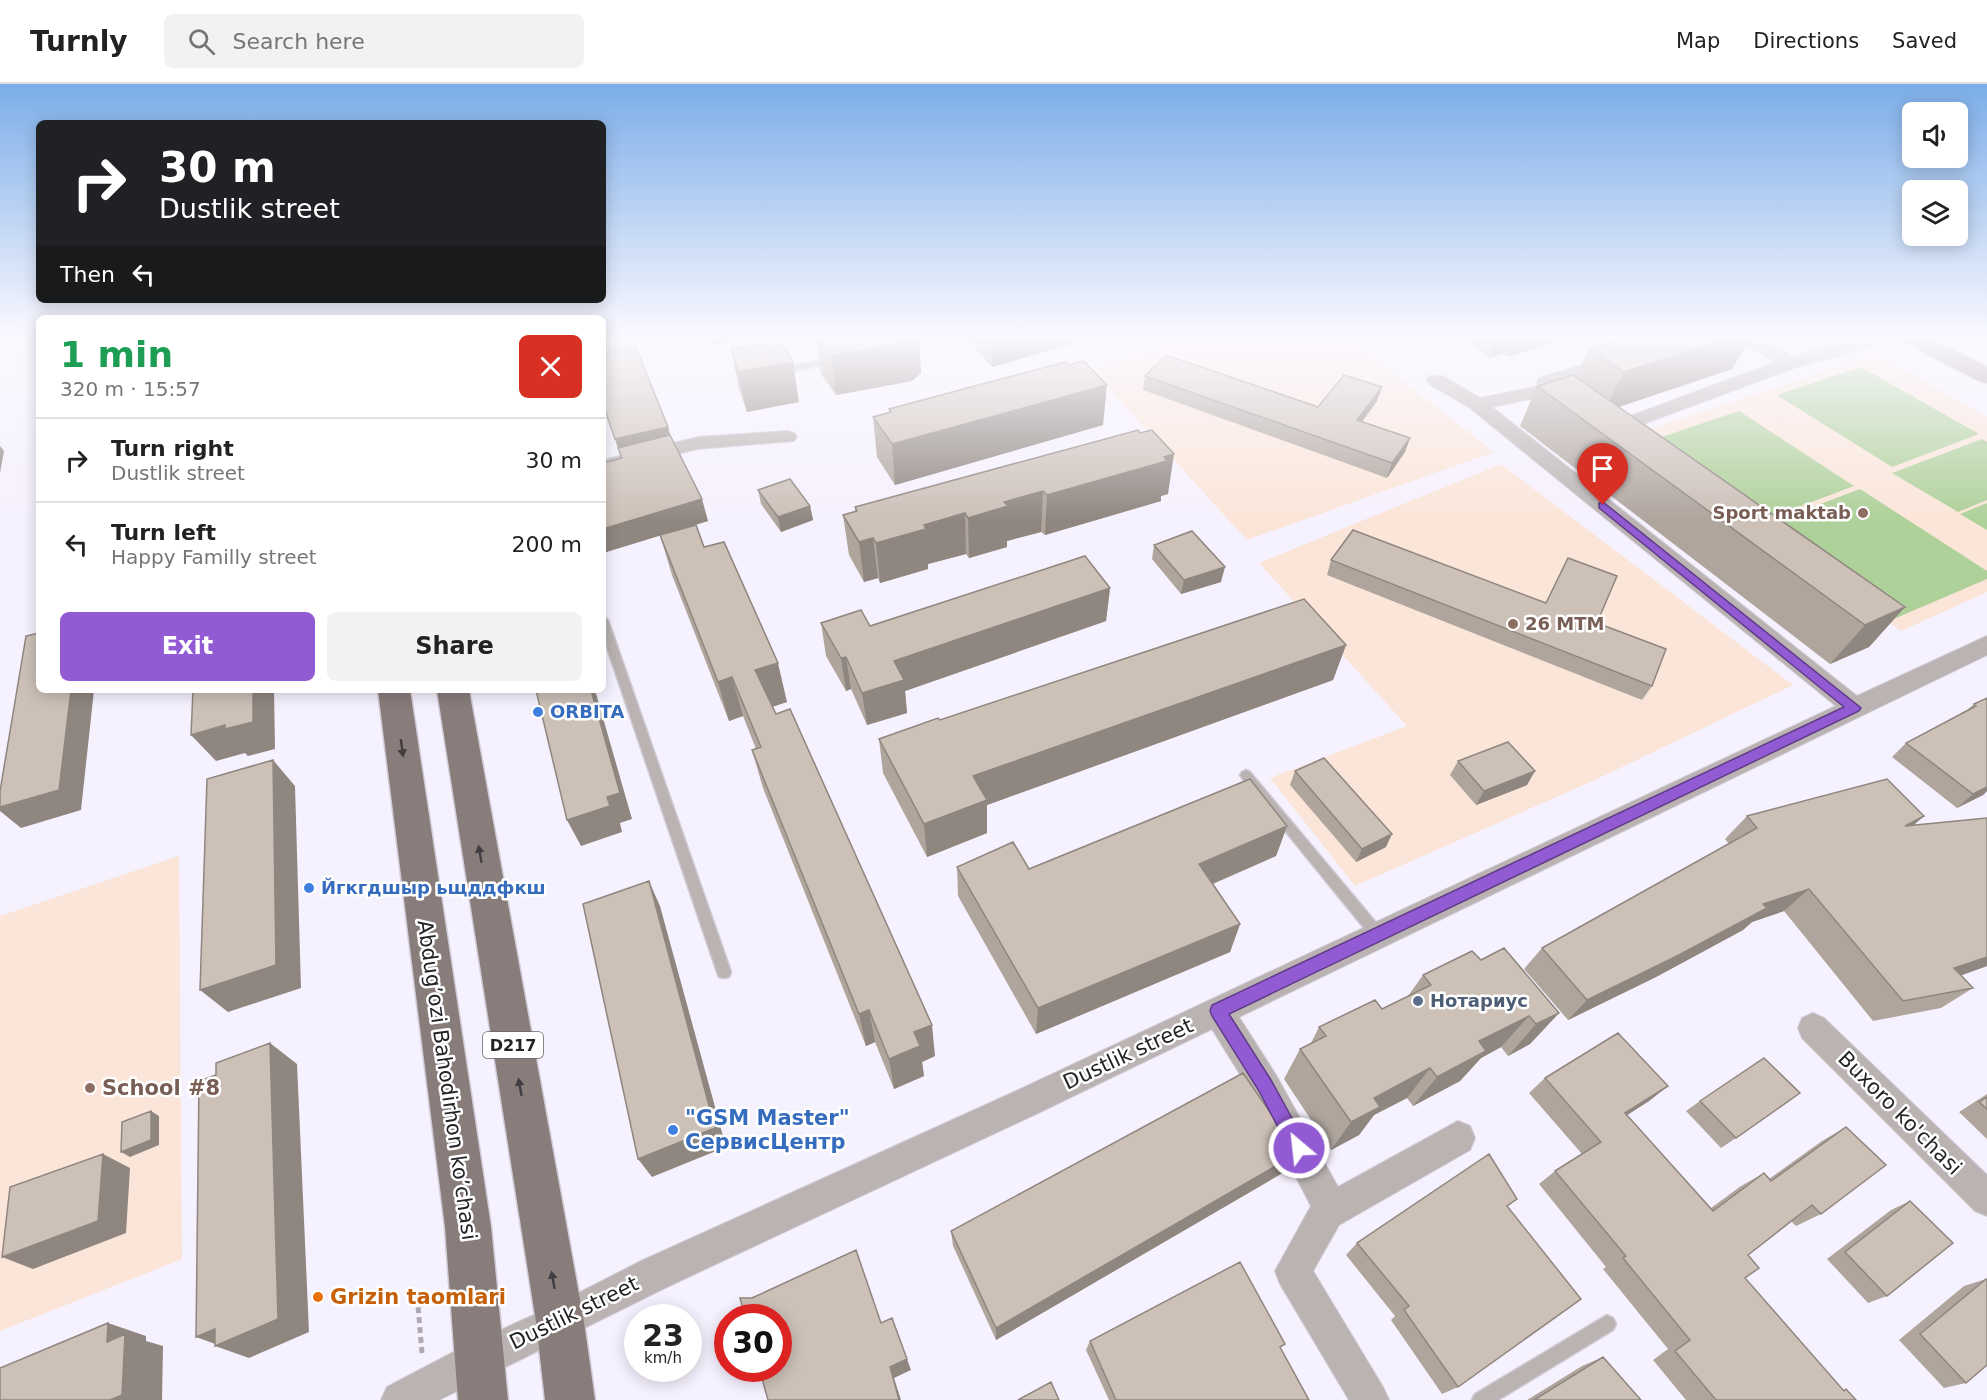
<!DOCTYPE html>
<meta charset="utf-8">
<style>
:root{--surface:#fff;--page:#f2f2f2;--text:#222;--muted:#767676;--line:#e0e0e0;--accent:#925bd3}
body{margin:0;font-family:"DejaVu Sans",sans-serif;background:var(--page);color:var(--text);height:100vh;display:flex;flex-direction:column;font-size:22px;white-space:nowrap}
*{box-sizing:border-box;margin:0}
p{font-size:20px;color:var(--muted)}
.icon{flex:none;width:33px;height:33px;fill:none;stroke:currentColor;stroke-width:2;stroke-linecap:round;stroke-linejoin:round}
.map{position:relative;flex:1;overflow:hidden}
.panel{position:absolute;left:36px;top:231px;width:570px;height:378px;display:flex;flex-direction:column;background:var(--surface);border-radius:9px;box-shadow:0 3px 15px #0003}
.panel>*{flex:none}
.hud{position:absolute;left:36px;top:36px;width:570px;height:183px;border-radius:9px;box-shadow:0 3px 15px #0003;background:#202124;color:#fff;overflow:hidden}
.controls{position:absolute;left:1902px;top:18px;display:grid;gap:12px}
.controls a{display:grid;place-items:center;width:66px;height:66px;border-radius:9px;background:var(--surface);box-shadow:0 3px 15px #0003;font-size:30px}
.speed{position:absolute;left:624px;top:1220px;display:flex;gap:12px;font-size:30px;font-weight:700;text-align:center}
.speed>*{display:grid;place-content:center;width:78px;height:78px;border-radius:50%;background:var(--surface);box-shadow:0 3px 15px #0003;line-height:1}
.speed small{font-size:15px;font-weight:400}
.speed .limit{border:9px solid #d22;background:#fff;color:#111}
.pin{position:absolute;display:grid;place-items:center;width:51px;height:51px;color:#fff;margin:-62px -26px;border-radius:50% 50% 50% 0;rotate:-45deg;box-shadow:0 0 6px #0007}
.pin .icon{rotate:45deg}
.me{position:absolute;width:66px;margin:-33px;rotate:332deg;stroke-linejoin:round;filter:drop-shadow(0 0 4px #0008)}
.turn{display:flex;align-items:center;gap:21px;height:126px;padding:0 24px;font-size:27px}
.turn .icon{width:78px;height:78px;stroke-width:2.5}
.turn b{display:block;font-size:42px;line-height:51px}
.then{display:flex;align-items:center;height:57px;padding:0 24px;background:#0003;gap:12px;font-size:22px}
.round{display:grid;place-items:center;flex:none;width:63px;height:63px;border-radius:9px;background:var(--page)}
.head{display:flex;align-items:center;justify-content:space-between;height:102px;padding:0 24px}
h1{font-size:36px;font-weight:700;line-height:45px;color:#1e9e55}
.action{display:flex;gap:12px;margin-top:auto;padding:12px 24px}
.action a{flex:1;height:69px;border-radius:9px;background:var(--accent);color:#fff;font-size:24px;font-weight:700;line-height:69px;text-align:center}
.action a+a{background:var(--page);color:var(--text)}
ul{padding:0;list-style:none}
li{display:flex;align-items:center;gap:18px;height:84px;padding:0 24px;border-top:2px solid var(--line)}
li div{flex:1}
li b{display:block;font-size:22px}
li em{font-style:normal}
header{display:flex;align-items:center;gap:36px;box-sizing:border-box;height:84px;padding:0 30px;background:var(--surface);border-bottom:2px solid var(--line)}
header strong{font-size:28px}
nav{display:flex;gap:33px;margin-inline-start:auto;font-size:21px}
.search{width:420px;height:54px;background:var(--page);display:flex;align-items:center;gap:15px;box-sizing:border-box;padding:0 21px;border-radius:9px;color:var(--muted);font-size:22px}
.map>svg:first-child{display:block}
.education{fill:#fbe5d8}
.green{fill:#aed099}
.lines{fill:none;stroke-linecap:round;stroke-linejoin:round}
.lane-casing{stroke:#d0ccd7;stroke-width:3}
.street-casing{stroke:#d0ccd7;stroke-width:2}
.secondary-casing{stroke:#d0ccd7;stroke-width:3}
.primary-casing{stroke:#d0ccd7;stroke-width:3}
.path{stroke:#ada9b3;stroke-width:5;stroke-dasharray:6 4;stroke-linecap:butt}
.lane{fill:#bab3b2;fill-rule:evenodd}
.street{fill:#bab3b2;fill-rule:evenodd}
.secondary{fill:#9e9392;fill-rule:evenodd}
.primary{fill:#897d7b;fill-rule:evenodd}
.wall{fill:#afa59d}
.shaded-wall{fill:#8f8680}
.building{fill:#ccc0b7;stroke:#8f8680;stroke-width:1.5}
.oneway{fill:#423d40}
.route{fill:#925bd3;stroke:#5f3b89;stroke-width:1.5}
.education-dot{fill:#8d6e63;stroke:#fff;stroke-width:2}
.shop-dot{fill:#3f7fe0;stroke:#fff;stroke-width:2}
.service-dot{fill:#5c6f8a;stroke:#fff;stroke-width:2}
.food-dot{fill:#e8710a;stroke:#fff;stroke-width:2}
.labels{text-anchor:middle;stroke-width:5;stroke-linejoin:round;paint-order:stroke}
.shield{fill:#fff;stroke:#656467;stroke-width:1.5}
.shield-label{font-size:16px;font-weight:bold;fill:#232226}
.education-label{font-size:18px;font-weight:bold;fill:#785e54;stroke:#fff;text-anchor:end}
.shop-label{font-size:18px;font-weight:bold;fill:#366cbe;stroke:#fff;text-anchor:start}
.service-label{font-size:18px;font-weight:bold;fill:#4e5e75;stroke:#fff;text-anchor:start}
.near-street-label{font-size:21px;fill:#232226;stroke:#fff}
.near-education-label{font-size:21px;font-weight:bold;fill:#785e54;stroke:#fff;text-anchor:start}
.near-shop-label{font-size:21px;font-weight:bold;fill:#366cbe;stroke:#fff;text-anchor:start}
.near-food-label{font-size:21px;font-weight:bold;fill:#c56008;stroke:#fff;text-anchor:start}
</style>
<header>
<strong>Turnly</strong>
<div class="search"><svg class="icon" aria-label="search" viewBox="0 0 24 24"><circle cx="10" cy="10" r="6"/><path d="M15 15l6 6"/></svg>Search here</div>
<nav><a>Map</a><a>Directions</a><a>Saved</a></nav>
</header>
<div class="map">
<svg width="1987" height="1316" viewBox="0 0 1987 1316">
<rect width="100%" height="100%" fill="#f6f1fe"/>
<path class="education" d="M1199,253h148l147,115 -247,88 -156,-171z
M1876,270l111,63v175l-86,39 -270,-196z
M1501,380l292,221 -198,95 -240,106 -85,-108 137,-52 -148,-163z
M179,772l3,403 -182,72v-415z"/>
<path class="green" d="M1861,283l118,67 -87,33 -115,-72z
M1739,327l115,75 -95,36 -112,-80z
M1982,355l5,3v58l-29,12 -66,-39z
M1860,405l127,82v8l-91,39 -131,-93z
M1987,419v27l-27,-16z"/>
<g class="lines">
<defs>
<path id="lane" d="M835,253h8l3,8 -3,12 -20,8 -44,9 -4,-3 4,-3 39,-7 18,-7 2,-9z
M603,532l5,4 123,352 -2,5 -5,1 -5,-1 -2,-5 -114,-336z
M1246,686l4,2 133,159 2,4 -2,4 -5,2 -5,-2 -131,-161 -2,-3 2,-3z
M1607,1231l6,3 3,6 -3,6 -115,70h-26l3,-6z"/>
<path id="street" d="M1367,253h20l-3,4h-14z
M1736,253h21l36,20c30,-8 60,-22 90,-20l-3,4 -30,12 -53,14 -178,66h-14l-9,-8 3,-4 7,-2 8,3 162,-60 -37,-21z
M1612,272l6,1 3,4 -3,4 -62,20 17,15 -2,4h-14l-11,-8 -54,11 365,289 130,-60v19l-748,362 37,58 62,112 120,-66 12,5 5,12 -5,12 -131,75 -26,46 70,116 6,13h-40l-69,-116 -5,-13 36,-65 -57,-109 -42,-68 -176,85 -369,173 -228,113h-58l6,-13 78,-41 82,-37 94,-48 373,-169 822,-386 -366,-298 -41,-24 -2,-4 2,-4h14l37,22 58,-12 -1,-4 2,-4z
M787,347l7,2 3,4 -3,4 -96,8 -95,23v-12l95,-23z
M1813,929l11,5 163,157v41l-12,-5 -173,-173 -4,-10 4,-10z"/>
<path id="secondary" d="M1901,253h28l58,30v16l-8,-2 -75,-39z"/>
<path id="primary" d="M378,606h32l81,537 17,173h-50l-13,-173z
M437,606h32l115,632 11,78h-50l-9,-78z"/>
</defs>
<use href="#lane" class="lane-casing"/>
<use href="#street" class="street-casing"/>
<use href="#secondary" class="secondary-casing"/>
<use href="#primary" class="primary-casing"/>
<path class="path" d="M422,1269l-4,-47 21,-10"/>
<use href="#lane" class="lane"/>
<use href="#street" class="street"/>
<use href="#secondary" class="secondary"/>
<use href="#primary" class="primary"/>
</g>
<path class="wall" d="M816,253h103l2,36 -9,8 -76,14 -15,-21z
M965,253h107v7l-80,23z
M1460,253h115l-68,20 -4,-3 -14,4z
M1628,253h123l-19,32 -114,38 287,200 -36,40 -39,17 -310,-238 17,-40 39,-9 13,-28z
M731,265l68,53 -52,10 -8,-23z
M1145,292l173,31 59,-6 -15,21 48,16 -5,14 -18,26 -244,-88z
M603,321l65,22 2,9 38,85 -35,10 31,16 83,155 -15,5 163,349 -13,6 2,14 -30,13 -19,-47 -9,4 -103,-258 -11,-38 4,-1 -13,-33 -14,5 -57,-146 -12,-40 -57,18v-90l19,-5z
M889,325l214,16 -208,60 -18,-28 -4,-40 16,-4z
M1138,346l30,64 -7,2v5l-116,34 -4,-3 -34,9v6l-38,11 -3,-4 -38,10v5l-48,14 -2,-5 -14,4 -15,-27 -6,-40 12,-4v-4z
M758,406l52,16 3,14 -32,12 -20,-28z
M1154,461l67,37 -40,12 -29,-35z
M1568,474l29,65 55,63 -10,14 -315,-125 4,-15 215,43z
M1110,504l-4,33 -201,70 2,22 -40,12 -16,-36 -5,2 -20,-35 -5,-33 49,3z
M1346,561l-13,35 -346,125v28l-60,24 -44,-84 -4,-34 61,-19z
M1987,614v93l-4,4 -26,13 -65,-51 14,-14 61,-33 7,-6z
M1458,677l69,24 -51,20 -26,-30z
M1295,687l91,76 -30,15 -66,-77z
M1747,732h177l-10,9 73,-7v148l-26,9 12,13 -32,20 -68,13 -89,-110 -32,11 -9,8 -87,47 -88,43 -44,-51 18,-21 187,-104 -4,-5z
M1287,742l-11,30 -63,28 27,40 -10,28 -194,82 -78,-138 -1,-29 72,2z
M1481,876l78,53 -29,31 -22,12 -7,-9 -20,11 -21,23 -47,25 -6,-8 -33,17 -15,20 -28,15 -47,-71 16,-30 10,-4 9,-18 63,-18 26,-13 15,-21z
M1545,994l123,8 -19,15 -22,14 84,93 30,-22 23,-13 5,6 53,-38 24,-14 -25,87 -25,12 -5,-5 -43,34 -3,23 98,112 3,-1 10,11h-170l-33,-40 15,-11 -65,-80 3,-2 -67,-83 16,-13 27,-17 -53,-61z
M1987,1010v45l-28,-27z
M1700,1017l36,37 -15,10 -35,-37z
M1286,1087l-290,169 -43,-94 -2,-15z
M1517,1115l-9,7 -50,181 -16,7 -51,-74 4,-4 -49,-61 11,-12z
M1910,1117l-23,95 -19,7 -41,-44 64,-49z
M1986,1195l-20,104 -22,5 -45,-48 65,-54z
M1090,1257l190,8 29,51h-200l-23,-50z
M1603,1273l38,43h-114l55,-34z"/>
<path class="shaded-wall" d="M709,253h54l-53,8z
M915,253h4l2,36 -9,8 -76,14 -5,-39z
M1002,253h70v7l-80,23v-28z
M1498,253h12l-7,17 -14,4z
M1515,253h60l-68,20z
M1733,253h18l-19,32 -128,43 20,-40z
M793,278l6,40 -52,10 -9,-40z
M1107,301l-4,40 -208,60 -3,-41z
M1382,303l-5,14 -24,33 4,-14z
M668,343l4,14 -52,13 -5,-15z
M1410,354l-5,14 -18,26 5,-15z
M0,362l4,5 -4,22z
M1174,370l-6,40 -7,2v5l-116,34 2,-40z
M1043,407l-2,41 -34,9v6l-38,11 -1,-40 36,-16z
M702,415l6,22 -105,32v-24z
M810,422l3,14 -32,12 -3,-15z
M965,429l1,41 -38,10v5l-48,14 -4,-40 48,-18z
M873,454l5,40 -14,4 -5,-40z
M1225,483l-4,15 -40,12 3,-14z
M1110,504l-4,33 -201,70 2,22 -40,12 -5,-32 32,-32z
M1905,523l-36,40 -39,17 35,-39z
M1346,561l-13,35 -346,125v28l-60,24 -3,-33 49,-48z
M846,573l5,32 -5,2 -5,-33z
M778,579l9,39 -22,7 -10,-39z
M732,593l11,39 -14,5 -11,-39z
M71,606h23l-13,120 -60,18 -21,-17v-4z
M253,606h21l1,59 -27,7 -3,-3 -29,8 -25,-26 34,-10z
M591,606h4l37,129 -12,4 2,9 -41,14 -14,-26 40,-23z
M273,676l22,26 6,202 -73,24 -28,-22z
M1535,687l-8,14 -51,20 8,-14z
M1987,703v4l-4,4 -26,13 16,-14z
M1924,732l-27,23 8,-13z
M1287,742l-11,30 -85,37 8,-29z
M1392,750l-6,13 -30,15 6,-13z
M649,797l11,25 66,241 -74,30 -14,-18z
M1809,805l-25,22 -32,11 -9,8 -87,47 -88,43 19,-20 176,-96z
M1240,840l-10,28 -194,82 2,-26z
M1987,873v9l-63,23 30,-21z
M869,926l6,32 -9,4 -7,-32z
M1559,929l-29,31 -22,12 28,-32z
M1529,932l-28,31 -20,11 -21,23 -47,25 24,-29 42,-36z
M932,941l3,31 -13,6 2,14 -30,13 -5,-30 25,-27z
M270,959l27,21 12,268 -60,26 -34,-12 3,-1 -22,-8z
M1430,984l-23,30 -33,17 -15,20 -28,15 20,-28 23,-24z
M1668,1002l-19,15 -42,27 18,-15z
M151,1027l8,5v29l-29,12 -9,-5z
M1298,1069l-12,18 -290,169v-12z
M103,1070l27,14 -4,65 -93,36 -31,-12z
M108,1239l38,13v5l17,5 -1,54h-52l-3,-58z
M907,1275l4,11 -17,8 7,22h-2l-9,-33z"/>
<path class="building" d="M817,253h98l-6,5 -78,14z
M990,253h12l-10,2z
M1628,253h105l-109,35 -35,-23z
M780,257l13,21 -55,10 -7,-23z
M635,261l33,82 -53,12 -12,-35v-52z
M1166,271l152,52 26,-32 38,12 -25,33 53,18 -18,25 -247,-87z
M1084,277l23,24 -215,59 -19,-27 18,-5 -2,-3 108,-29 68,-18 3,3z
M1573,291l332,232 -40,18 -328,-239z
M1138,346l2,3 12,-3 22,24 -10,3 3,4 -120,34 -4,-4 -39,11 4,4 -40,12 -3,-5 -41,12 2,4 -50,14 -3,-5 -14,4 -16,-27 14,-4 -2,-4z
M670,351l32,64 -99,30v-66l19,-5 -4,-10z
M790,395l20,27 -32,11 -20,-27z
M696,441l8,22 20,-5 54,121 -23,7 21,44 14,-5 142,316 -18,7 6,14 -31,13 -20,-49 -10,4 -107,-264 9,-3 -29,-70 -14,5 -58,-147z
M1353,446l193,73 22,-45 49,18 -20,47 69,26 -14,37 -321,-126z
M1192,447l33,36 -41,13 -30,-35z
M1085,472l25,32 -216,73 10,19 -42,13 -16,-36 -5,1 -20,-35 40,-13 9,16z
M1304,515l42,46 -373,131 14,24 -63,24 -45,-85 59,-21 2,2z
M39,549v57h32l-12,100 -59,17v-16l26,-155z
M193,606h60v32l-28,7v-4l-34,10z
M536,606h55l29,103 -13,4 3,9 -43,14z
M1987,614v89l-14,7 -67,-51 70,-37 -2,-2z
M1508,658l27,29 -51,20 -26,-30z
M1324,674l68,76 -30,15 -67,-78z
M273,676l3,205 -76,25 7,-211z
M1250,695l37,47 -88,38 41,60 -202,84 -81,-141 56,-25 16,27z
M1887,695l37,37 -19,10 82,-8v139l-33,11 19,20 -70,13 -94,-112 -46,15 4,4 -90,48 -90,44 -45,-52 215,-120 -10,-12z
M649,797l66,247 -77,31 -55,-255z
M1504,864l55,65 -23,11 -7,-8 -50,25 7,10 -49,26 -7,-9 -56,30 6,9 -29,15 -51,-73 26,-13 -7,-9 56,-27 7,9 49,-24 -8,-10 49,-24 9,9z
M1618,949l50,53 -43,27 88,98 51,-38 7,8 75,-54 40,38 -65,49 -9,-9 -64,50 11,13 -14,10 99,113 2,-2 10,11h-140l-41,-49 15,-11 -67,-82 3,-2 -71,-85 46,-29 -56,-64z
M270,959l8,276 -63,27v-17l-19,8 3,-256 17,-6v-12z
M1764,974l36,35 -64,45 -36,-37z
M1243,989l55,80 -302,175 -45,-97z
M1987,1013v12l-8,-7z
M151,1027v29l-30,12 1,-30z
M103,1070l-5,67 -96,36 8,-70z
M1489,1070l28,45 -10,7 74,93 -123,88 -54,-77 5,-4 -52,-63z
M1910,1117l43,42 -66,53 -42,-44z
M856,1166l25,73 11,-5 15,41 -17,8 9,33h-131l-9,-32h19v-51h-33l-5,-19h12z
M1240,1178l45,82 -5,3 29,53h-193l-26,-59z
M1986,1195l1,1v85l-21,18 -46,-49z
M108,1239l-1,19 18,-8 -3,61 -12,5h-110v-32z
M1603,1273l38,43h-107z
M1051,1298l8,18h-41z"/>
<defs><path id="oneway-solid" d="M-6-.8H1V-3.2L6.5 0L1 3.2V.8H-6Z" transform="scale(1.5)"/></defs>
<g class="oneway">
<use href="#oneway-solid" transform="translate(402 664) rotate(82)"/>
<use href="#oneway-solid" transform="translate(480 770) rotate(-100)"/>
<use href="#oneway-solid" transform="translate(520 1003) rotate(-100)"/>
<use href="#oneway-solid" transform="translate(553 1196) rotate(-100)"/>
</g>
<linearGradient id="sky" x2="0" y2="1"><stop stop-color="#7bade8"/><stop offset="0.58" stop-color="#fbf9ff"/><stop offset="1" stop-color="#fbf9ff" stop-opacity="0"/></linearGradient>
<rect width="1987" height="437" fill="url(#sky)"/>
<path class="route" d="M1603,418l258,206 -2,3 -630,303 42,66 34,62 3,6 -3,6 -6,3 -7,-3 -33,-63 -47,-75 -2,-5 2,-6 632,-298 -245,-199v-5z"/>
<g class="education-dot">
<circle cx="1863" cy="429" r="6"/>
<circle cx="1513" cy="540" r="6"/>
<circle cx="90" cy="1004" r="6"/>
</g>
<g class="shop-dot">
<circle cx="538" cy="628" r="6"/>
<circle cx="309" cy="804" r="6"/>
<circle cx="673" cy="1046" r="6"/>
</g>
<circle class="service-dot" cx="1418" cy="917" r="6"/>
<circle class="food-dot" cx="318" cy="1213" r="6"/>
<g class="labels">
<rect class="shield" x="483" y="948" width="60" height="26" rx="4.5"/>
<g class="shield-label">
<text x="513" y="967">D217</text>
</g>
<g class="education-label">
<text x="1851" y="435">Sport maktab</text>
<text x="1525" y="546" text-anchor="start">26 MTM</text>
</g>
<g class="shop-label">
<text x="550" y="634">ORBITA</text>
<text x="321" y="810">Йгкгдшыр ьщддфкш</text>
</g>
<g class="service-label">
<text x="1430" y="923">Нотариус</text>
</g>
<g class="near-street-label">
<text transform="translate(1128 970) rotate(-25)" y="7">Dustlik street</text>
<text transform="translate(447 996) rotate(82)" y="7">Abdug’ozi Bahodirhon ko’chasi</text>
<text transform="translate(1900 1029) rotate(45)" y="7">Buxoro ko'chasi</text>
<text transform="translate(574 1229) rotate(-26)" y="7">Dustlik street</text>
</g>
<g class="near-education-label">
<text x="102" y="1011">School #8</text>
</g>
<g class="near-shop-label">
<text x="685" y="1041">"GSM Master"<tspan x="685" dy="24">СервисЦентр</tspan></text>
</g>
<g class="near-food-label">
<text x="330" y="1220">Grizin taomlari</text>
</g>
</g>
</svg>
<div class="controls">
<a><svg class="icon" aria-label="sound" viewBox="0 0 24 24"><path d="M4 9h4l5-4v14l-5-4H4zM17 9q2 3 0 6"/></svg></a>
<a><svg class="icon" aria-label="layers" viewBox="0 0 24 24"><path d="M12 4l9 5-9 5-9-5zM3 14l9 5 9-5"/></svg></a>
</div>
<div class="speed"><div>23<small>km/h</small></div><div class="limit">30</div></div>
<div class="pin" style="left:1603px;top:421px;background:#d93025"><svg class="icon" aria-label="arrive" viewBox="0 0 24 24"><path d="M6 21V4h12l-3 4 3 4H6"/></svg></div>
<svg class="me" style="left:1299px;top:1064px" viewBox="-20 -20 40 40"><circle r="17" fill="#925bd3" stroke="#fff" stroke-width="3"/><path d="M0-11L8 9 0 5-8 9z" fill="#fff"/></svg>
<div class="hud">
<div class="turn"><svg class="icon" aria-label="right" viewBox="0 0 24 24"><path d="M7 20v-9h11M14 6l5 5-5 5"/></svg><div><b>30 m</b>Dustlik street</div></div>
<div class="then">Then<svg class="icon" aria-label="left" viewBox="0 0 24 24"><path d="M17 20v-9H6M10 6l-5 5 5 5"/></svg></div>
</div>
<section class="panel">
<div class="head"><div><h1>1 min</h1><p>320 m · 15:57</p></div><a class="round" style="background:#d93025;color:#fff"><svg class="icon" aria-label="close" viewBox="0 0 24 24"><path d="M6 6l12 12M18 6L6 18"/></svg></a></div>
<ul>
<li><svg class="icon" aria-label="right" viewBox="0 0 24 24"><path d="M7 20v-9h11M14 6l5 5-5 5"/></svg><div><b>Turn right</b><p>Dustlik street</p></div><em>30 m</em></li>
<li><svg class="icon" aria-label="left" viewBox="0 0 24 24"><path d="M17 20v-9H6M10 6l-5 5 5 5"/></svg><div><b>Turn left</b><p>Happy Familly street</p></div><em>200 m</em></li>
</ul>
<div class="action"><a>Exit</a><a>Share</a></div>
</section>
</div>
